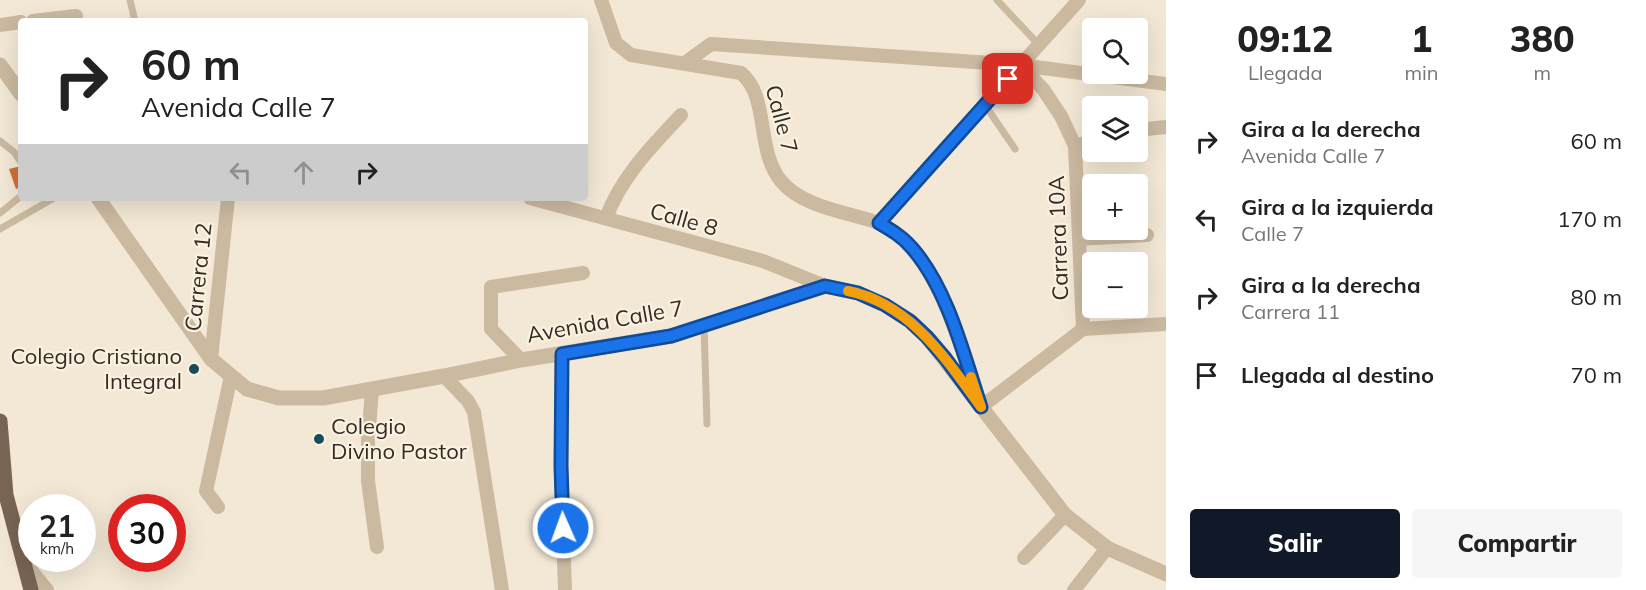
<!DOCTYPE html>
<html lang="es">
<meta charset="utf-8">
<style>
:root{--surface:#fff;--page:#f6f6f6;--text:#222;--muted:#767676;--accent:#111827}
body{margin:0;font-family:Mulish,sans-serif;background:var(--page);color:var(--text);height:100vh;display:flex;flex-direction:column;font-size:22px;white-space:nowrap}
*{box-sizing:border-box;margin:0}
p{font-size:20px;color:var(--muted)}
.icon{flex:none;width:33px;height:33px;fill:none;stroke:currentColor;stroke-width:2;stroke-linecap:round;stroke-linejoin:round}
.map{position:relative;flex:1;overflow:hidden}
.sheet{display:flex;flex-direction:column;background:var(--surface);width:480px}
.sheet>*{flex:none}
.hud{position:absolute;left:18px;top:18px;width:570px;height:183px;border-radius:6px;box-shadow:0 6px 24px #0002;background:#fff;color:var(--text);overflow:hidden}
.tools{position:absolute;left:1082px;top:18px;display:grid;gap:12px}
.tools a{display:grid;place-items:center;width:66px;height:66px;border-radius:6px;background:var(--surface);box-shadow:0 6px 24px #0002;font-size:30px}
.speed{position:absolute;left:18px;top:494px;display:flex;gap:12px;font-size:30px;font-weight:700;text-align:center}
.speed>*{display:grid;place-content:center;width:78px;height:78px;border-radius:50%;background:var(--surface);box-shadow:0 6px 24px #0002;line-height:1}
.speed small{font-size:15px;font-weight:400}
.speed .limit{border:9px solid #d22;background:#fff;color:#111}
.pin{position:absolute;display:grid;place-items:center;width:51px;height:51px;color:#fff;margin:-26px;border-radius:12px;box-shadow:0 3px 9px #0006}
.me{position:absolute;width:66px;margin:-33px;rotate:358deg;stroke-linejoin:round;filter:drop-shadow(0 0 4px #0008)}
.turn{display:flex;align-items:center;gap:21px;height:126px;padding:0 24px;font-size:27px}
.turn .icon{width:78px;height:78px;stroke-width:2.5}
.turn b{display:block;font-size:42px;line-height:51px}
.lanes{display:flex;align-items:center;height:57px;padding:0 24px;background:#0003;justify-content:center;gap:30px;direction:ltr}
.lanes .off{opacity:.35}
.eta{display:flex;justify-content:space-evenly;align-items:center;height:102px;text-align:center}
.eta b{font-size:36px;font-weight:800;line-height:42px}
.cta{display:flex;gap:12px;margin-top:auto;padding:12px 24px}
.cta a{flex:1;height:69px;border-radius:6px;background:var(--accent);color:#fff;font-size:24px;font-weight:800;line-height:69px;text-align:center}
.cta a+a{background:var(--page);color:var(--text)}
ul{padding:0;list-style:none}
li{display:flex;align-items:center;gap:18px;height:78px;padding:0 24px}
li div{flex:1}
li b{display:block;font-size:22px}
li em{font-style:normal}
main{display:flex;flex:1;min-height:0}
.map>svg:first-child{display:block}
.building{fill:#d16f35}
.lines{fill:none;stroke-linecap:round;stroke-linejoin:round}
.service{stroke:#cbb9a0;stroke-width:7}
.minor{stroke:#cbb9a0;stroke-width:14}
.tertiary{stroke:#cbb9a0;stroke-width:15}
.primary{stroke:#786453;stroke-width:15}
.route-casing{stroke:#114b97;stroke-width:15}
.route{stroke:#1a73e8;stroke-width:10}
.slow{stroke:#f59e0b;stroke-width:10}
.poi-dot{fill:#174c59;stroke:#faf2e1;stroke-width:2}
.labels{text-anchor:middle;stroke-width:4.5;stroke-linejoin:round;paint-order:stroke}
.street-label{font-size:22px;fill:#352b24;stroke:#faf2e1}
.poi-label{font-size:22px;fill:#352b24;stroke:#faf2e1;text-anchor:end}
</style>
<main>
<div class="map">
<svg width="1166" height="590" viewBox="0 0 1166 590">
<rect width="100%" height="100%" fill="#f3e8d5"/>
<path class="building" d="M21,166v21l-5,2 -7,-20z"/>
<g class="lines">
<path class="service" d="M130,0l5,21
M997,0l42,45
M985,105l30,44
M0,141l14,11 7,10
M0,213l21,-17
M0,229l54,-31
M704,325l3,99"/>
<path class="minor" d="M601,0l15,43 15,12 110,18c29,24 14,76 40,108 21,26 66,31 95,41 59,20 87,132 105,185l102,-78
M33,21l43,-5
M0,25l21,-3
M685,63l26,-19 309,21 146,19
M1020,65l23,24 18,27 14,30 8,183
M1137,130l29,-3
M1075,146l17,-5
M530,198l233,63 62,25
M606,218c15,-41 46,-72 75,-103
M879,223l200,-223
M1079,239l68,-4
M1083,329l83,-5
M562,354l-1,112 4,124
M211,359l17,-161
M521,360l-30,-31v-42l92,-14
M444,376l24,25 6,11 28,178
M372,390l-4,50v41l9,66
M218,507l-12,-16 25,-115
M1024,558l41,-43
M24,562l23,28
M1074,590l33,-42"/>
<path class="tertiary" d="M0,65l21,29
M98,198l113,161 36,30 32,9h44l121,-22 77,-16 150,-24 154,-50 33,7 27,12 25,16 17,16 138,178 42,33 59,26"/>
<path class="primary" d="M0,421l6,74 25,95"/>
</g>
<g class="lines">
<defs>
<path id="route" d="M563,528l-2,-62 1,-112 109,-18 154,-50 33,7 27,12 25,16 17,16 18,21 36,49c-17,-51 -33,-118 -69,-159 -9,-11 -21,-18 -33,-25l129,-144"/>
</defs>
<use href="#route" class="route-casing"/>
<use href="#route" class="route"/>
<path class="slow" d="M848,291c62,12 99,69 133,116l-10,-30"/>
</g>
<g class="poi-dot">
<circle cx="194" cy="369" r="6"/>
<circle cx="319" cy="439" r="6"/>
</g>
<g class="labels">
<g class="street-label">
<text transform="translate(782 119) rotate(75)" y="8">Calle 7</text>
<text transform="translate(684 219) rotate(16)" y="8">Calle 8</text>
<text transform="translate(1058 238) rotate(-92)" y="8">Carrera 10A</text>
<text transform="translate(198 277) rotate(-84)" y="8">Carrera 12</text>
<text transform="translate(605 321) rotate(-10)" y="8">Avenida Calle 7</text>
</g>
<g class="poi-label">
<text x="182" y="364">Colegio Cristiano<tspan x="182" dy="25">Integral</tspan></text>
<text x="331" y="434" text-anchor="start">Colegio<tspan x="331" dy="25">Divino Pastor</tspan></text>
</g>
</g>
</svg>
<div class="tools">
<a><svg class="icon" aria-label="search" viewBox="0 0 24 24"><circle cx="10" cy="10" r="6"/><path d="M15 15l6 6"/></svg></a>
<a><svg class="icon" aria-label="layers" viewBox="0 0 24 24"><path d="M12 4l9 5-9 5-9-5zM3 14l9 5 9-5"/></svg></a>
<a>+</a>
<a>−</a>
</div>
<div class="speed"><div>21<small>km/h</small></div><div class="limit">30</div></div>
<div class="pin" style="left:1008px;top:79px;background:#d93025"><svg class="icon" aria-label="arrive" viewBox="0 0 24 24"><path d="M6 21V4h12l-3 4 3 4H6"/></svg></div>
<svg class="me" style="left:563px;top:528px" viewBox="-20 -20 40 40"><circle r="17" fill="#1a73e8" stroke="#fff" stroke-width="3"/><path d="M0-11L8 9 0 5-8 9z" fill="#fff"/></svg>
<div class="hud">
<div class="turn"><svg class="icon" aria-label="right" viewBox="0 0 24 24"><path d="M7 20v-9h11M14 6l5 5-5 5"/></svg><div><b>60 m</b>Avenida Calle 7</div></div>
<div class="lanes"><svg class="icon off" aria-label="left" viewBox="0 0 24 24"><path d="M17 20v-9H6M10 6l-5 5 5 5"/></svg><svg class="icon off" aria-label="ahead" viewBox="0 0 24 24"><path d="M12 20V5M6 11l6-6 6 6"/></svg><svg class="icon" aria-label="right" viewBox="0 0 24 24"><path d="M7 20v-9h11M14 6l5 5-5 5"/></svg></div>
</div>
</div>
<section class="sheet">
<div class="eta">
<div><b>09:12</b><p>Llegada</p></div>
<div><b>1</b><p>min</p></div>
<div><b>380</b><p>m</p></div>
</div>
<ul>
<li><svg class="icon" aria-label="right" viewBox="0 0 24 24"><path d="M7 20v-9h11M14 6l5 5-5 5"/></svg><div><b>Gira a la derecha</b><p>Avenida Calle 7</p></div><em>60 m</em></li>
<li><svg class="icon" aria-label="left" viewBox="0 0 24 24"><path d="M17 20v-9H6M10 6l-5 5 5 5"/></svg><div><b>Gira a la izquierda</b><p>Calle 7</p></div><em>170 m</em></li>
<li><svg class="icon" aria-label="right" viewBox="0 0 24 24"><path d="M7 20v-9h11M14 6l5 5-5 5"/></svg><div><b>Gira a la derecha</b><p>Carrera 11</p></div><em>80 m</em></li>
<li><svg class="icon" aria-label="arrive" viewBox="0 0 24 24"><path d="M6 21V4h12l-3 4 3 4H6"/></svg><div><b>Llegada al destino</b></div><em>70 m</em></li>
</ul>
<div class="cta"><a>Salir</a><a>Compartir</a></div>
</section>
</main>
